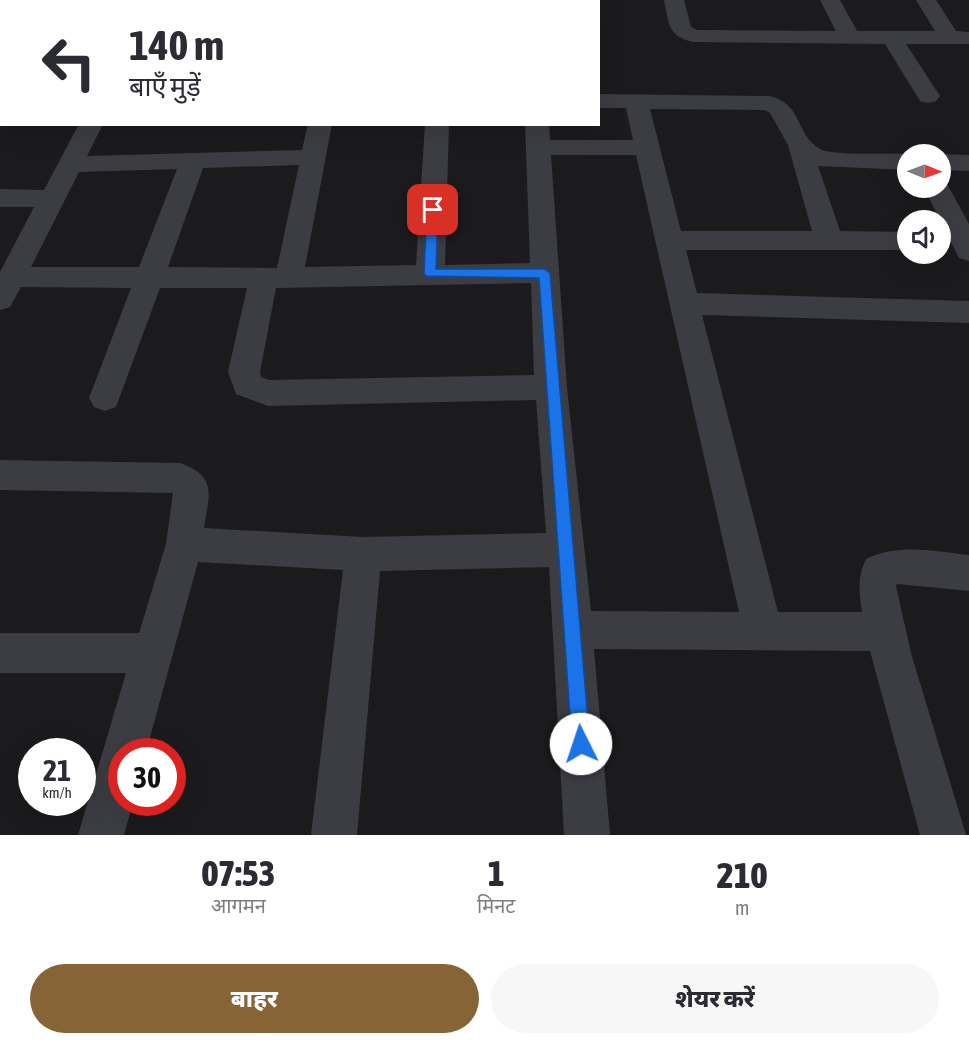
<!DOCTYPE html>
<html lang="hi">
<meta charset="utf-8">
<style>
:root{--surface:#fff;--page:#f7f7f7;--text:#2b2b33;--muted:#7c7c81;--accent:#876436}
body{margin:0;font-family:"Asap Condensed","Noto Sans Devanagari",sans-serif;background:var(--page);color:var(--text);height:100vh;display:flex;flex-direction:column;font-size:22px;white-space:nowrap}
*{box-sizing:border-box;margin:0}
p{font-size:20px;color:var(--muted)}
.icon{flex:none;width:33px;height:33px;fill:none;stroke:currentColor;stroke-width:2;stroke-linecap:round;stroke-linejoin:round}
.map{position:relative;height:835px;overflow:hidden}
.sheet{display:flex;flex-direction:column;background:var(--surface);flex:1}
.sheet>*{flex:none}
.top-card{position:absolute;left:0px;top:0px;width:600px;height:126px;box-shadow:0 6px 24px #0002;background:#fff;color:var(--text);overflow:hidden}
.needle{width:39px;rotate:91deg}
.tools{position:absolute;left:897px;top:144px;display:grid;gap:12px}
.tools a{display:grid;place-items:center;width:54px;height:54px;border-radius:50%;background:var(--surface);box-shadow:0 6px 24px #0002;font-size:30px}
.speed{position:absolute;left:18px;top:738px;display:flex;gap:12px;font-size:30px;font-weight:700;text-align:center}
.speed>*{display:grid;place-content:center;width:78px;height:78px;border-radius:50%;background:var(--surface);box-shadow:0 6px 24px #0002;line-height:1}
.speed small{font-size:15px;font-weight:400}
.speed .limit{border:9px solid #d22;background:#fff;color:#111}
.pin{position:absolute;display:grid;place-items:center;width:51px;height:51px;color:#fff;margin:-26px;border-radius:12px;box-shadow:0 3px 9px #0006}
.me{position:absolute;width:66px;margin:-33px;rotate:356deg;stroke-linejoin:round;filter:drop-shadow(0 0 4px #0008)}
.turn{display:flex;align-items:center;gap:21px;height:126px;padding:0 30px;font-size:27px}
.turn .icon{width:78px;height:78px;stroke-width:2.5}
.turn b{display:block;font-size:42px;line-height:51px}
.eta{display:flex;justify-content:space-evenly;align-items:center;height:102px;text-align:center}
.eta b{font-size:36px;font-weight:800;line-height:42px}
.action{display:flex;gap:12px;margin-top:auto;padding:12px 30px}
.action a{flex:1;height:69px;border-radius:36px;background:var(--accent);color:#fff;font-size:24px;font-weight:800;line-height:69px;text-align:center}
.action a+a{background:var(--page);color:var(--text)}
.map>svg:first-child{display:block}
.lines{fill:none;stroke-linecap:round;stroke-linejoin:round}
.minor{fill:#3c3d42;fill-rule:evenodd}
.route{fill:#1a73e8;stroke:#114b97;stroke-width:1.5}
</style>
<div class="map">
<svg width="969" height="835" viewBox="0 0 969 835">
<rect width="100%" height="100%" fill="#1b1b1d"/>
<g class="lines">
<path class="minor" d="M61,0h20l-21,2z
M238,0h20l-21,2z
M289,0h20v2h-20z
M664,0h20l7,27 6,3 139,1 -16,-31h20l17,31h78l-19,-31h20l20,31 13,1v12h-63l34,52 -4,5 -8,2 -8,-2 -35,-57 -192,-2c-26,-6 -24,-19 -29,-42z
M0,18h2v12h-2z
M0,81h2v14h-2z
M598,94l172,2c33,8 26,40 50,53 11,7 72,4 89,5h-1v16l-90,-4 22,65 68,1v18h-222l11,43 272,8v22l-267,-8 76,297h84c-3,-20 -5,-35 4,-53 33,-16 68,-8 103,-4v36l-72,-7 -1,2 15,67 55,182h-46l-50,-184 -276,-2 16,186h-46l-15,-268 -169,4 -23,264h-46l32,-265 -145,-8 -52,190h-24v50h11l-9,33h-46l48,-162h-126v-40h139l27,-89 7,-51 -173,-3v-30l180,3c38,14 29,31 24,65l159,9 183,-4 -10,-133 -268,6 -32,-12 -8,-22 19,-84h-87l-44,119 -11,4 -11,-4 -5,-9 42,-110 -110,-1 -11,20 -10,3v-38l34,-65h-34v-18l44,1 35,-66h24l-16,32 215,-6 6,-26h24l-27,143 111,-2 9,-141h24l-4,141 85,-2 -5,-139h24l1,16h83l-7,-32h-28zM650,109l115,1 5,3 18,32 24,86h-131zM551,155h85l103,457 -148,-1 -24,-224zM299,165l-22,103 -109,-1 35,-99zM177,169l-38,98h-108l48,-95zM531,283l3,92 -265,5 -8,-3 -1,-5 16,-84z
M939,154h1l29,1v16l-29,-1v-16z
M940,181l6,1 23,42v37l-10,-3 -35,-70h16z"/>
</g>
<path class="route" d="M433,206l5,4 -2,59h108l6,4 40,471 -3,6 -6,3 -7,-3 -2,-6 -33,-466 -113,-2 -2,-3 3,-63z"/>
</svg>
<div class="tools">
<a><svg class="needle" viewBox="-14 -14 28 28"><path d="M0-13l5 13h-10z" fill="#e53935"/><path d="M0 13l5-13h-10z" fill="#7c7c81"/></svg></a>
<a><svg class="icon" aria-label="sound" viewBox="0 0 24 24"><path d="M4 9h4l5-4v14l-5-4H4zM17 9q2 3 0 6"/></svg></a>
</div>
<div class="speed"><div>21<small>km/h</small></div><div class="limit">30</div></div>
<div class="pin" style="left:433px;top:210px;background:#d93025"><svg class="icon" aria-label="arrive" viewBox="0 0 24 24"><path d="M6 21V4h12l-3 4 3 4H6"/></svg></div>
<svg class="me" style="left:581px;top:744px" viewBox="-20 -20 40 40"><circle r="19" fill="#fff"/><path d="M0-13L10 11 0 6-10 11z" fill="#1a73e8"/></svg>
<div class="top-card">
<div class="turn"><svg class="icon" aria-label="left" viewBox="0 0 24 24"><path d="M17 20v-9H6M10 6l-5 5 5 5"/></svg><div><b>140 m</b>बाएँ मुड़ें</div></div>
</div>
</div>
<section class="sheet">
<div class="eta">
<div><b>07:53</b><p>आगमन</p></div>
<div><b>1</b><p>मिनट</p></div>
<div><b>210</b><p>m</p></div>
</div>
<div class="action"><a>बाहर</a><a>शेयर करें</a></div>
</section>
